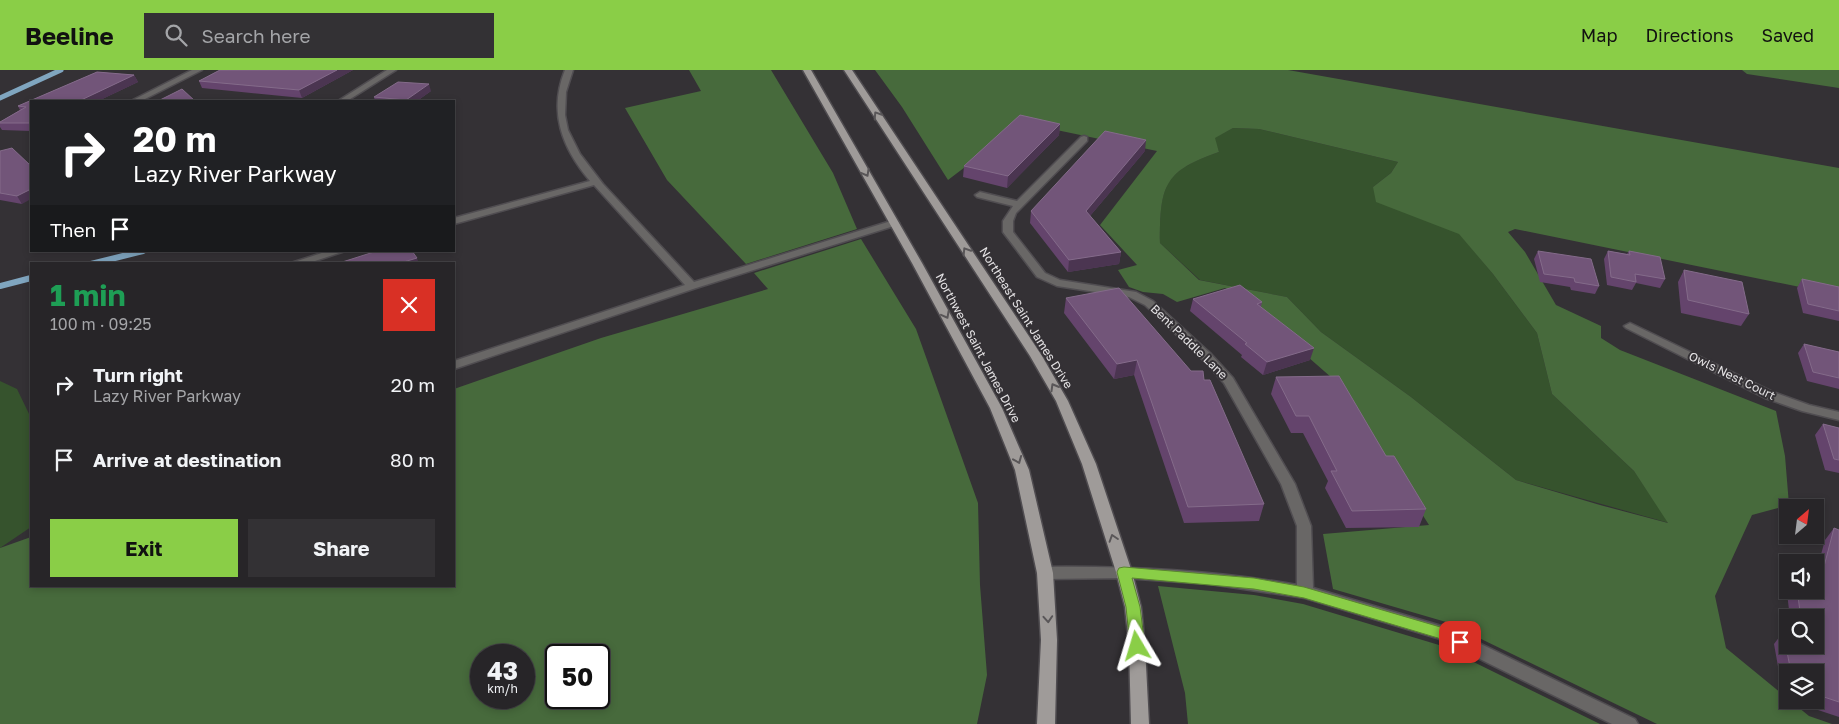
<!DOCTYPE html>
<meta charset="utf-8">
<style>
:root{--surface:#272528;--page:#333134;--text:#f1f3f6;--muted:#a4a5a8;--line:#434245;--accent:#8ace47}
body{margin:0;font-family:"Golos Text",sans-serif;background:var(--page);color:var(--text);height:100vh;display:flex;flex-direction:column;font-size:19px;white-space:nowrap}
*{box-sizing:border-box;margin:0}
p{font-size:16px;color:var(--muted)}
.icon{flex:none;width:28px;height:28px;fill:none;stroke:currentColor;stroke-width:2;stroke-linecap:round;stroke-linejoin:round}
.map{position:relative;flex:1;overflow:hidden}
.panel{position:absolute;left:30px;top:192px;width:425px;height:325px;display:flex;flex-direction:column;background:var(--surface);border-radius:0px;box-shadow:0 2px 8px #0003,0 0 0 1px var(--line)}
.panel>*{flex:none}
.hud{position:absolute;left:30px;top:30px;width:425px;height:152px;border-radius:0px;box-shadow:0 2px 8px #0003,0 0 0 1px var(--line);background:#202124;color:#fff;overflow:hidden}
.needle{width:32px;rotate:28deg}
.controls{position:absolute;left:1779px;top:429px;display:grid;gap:10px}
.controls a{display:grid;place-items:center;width:45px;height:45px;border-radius:0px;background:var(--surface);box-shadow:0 2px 8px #0003,0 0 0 1px var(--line);font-size:25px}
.speed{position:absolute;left:470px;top:574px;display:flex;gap:10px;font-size:25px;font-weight:700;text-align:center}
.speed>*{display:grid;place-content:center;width:65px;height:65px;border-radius:50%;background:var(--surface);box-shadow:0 2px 8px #0003,0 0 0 1px var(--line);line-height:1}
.speed small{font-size:12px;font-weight:400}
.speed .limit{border:2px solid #111;border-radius:8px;background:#fff;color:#111}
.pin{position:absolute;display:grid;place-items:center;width:42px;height:42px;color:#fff;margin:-21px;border-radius:10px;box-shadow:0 2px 8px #0006}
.me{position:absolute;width:55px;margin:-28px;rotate:353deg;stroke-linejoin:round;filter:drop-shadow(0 0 4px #0008)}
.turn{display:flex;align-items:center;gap:18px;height:105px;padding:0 20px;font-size:22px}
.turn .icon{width:65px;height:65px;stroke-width:2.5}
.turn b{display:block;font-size:35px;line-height:42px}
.then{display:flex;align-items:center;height:48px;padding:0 20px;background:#0003;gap:10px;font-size:19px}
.round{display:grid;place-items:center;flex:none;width:52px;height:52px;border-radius:0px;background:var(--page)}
.summary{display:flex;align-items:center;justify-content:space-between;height:85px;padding:0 20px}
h1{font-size:30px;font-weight:700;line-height:38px;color:#1e9e55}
.cta{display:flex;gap:10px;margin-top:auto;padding:10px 20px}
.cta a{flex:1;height:58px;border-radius:0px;background:var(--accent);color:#111;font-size:20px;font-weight:700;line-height:58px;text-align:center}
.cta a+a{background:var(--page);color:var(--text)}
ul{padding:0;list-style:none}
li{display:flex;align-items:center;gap:15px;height:75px;padding:0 20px}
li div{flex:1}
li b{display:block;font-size:19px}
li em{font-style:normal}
header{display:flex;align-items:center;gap:30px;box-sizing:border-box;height:70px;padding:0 25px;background:var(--accent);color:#111}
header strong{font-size:24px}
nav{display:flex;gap:28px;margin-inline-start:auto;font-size:18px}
.search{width:350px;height:45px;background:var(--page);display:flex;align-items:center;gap:12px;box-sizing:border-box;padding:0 18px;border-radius:0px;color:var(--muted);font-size:19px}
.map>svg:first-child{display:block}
.green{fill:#36532d}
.forest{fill:#476a3c;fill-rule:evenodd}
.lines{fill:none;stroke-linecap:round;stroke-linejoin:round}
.stream-far1{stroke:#80a6c0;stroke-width:5}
.stream{stroke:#80a6c0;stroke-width:6}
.minor-casing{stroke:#504d51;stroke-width:3}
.major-casing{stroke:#504d51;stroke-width:3}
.minor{fill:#696766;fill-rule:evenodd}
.major{fill:#9f9b99;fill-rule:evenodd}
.wall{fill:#64446c}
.shaded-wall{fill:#4b3551}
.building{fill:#725579;stroke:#846b8a}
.oneway{stroke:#595658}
.route{fill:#8ace47;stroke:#5a862e}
.labels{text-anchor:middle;stroke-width:4;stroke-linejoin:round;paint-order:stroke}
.street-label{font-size:12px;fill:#e5e3e5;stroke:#343135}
</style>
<header>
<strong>Beeline</strong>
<div class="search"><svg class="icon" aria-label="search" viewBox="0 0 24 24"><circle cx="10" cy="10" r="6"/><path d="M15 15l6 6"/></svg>Search here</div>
<nav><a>Map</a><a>Directions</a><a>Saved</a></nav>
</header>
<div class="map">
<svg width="1839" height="654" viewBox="0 0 1839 654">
<rect width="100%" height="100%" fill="#343135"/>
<path class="green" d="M1233,58l26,1 139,33 -7,11 -18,14 50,32 36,14 34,41 44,59 15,61 82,77 35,52 -153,-43 -105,-83 -90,-65 -34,-35 -87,-17 -40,-37c0,-57 3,-72 59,-91l-5,-14z
M0,311l17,8 14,29v109l-31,21z"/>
<path class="forest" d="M689,0h82l62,103 24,56 -111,35 -79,-84 -42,-72 76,-17z
M875,0h413l551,98v127l-324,-66 -7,3 17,20 31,53 45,21v12l19,12 156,61 9,45 4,49 -37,10 -37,81 11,52 83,68 23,8h-175l-211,-102 -113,-33 -10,-55 106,-9 -89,-140 -104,-91 -11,-6 -48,14 -14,-8 -20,-2 -14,-5 -11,-17 19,-5 -37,-40 57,-74 -134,-28 -75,57 -46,-73zM1233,58l26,1 139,33 -7,11 -18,14 3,15 83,32 34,40 44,59 15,61 82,77 34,52 -68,-18 -84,-25 -105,-83 -90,-65 -34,-35 -88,-17 -39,-37c0,-58 4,-72 59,-91l-4,-14z
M1742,0h97v18l-92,-14z
M861,169l55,90 62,174 2,82 7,90 -10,49h-977v-176l31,-11v49h423v-197l147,-51 167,-49 -14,-16zM481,585h43v43h-43zM556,585h43v43h-43z
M1158,516l96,9 49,9 136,41 161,79h-412l-3,-31z"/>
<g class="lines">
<path class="stream-far1" d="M0,28l61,-28"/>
<path class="stream" d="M91,194l52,-13
M0,216l31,-8"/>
<defs>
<path id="minor" d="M192,0h10l-61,31h-10z
M387,0h9l-49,31h-9z
M565,0h8l-7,22 -1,23 3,15 12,24 23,30 91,98 197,-61h6l2,2 -2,2 -201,63 -242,81v-8l231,-76 -91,-100 -140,39v-6l136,-37c-28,-33 -42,-69 -25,-111z
M1084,66l3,1v4l-71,72 -3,8v11l32,41 15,7 76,12 17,9 57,52 23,25 62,106 16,42 2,62 135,40 187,91 3,5h-26l-175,-86 -132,-40 -95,-14 -86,-6 -79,1 -5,-2 -3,-4 3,-4 5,-2c86,-1 167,3 252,18v-59l-16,-42 -57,-101 -22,-24 -57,-54 -16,-8 -72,-11 -20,-9 -34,-45v-11l10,-15 -36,-9 -2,-2 5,-3 37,9 64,-64z
M328,181h17l-39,13h-18z
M1630,253l143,69 36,13 30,7v8l-37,-9 -37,-13 -139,-70 -2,-2z"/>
<path id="major" d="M803,0h8l111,193 80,145 27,62 24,103 4,67 -2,84h-18l4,-84 -4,-67 -22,-103 -25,-62 -78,-145z
M844,0h8l190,286 26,45 28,63 36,108 9,35 4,39 4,78h-18l-2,-78 -4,-39 -9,-35 -34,-108 -26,-63 -26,-45z"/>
</defs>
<use href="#minor" class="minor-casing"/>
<use href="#major" class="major-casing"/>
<use href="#minor" class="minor"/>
<use href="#major" class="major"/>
</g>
<path class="wall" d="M220,0h133l-51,28 -100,-10 -3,-7z
M97,2l37,3 4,7 -40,19h-67v30l-29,-1 -2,-3v-5l20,-12 -2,-4z
M431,21l-14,10h-42l-1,-4z
M1060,54l-1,11 -52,53 -44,-11 1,-11z
M0,81l22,53 -22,-4z
M1145,81l-55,65 31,36 -2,12 -51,8 -38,-49 1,-12z
M1538,181l61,35 -4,8 -24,-4 -1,-3 -30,-5 -6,-23z
M1608,181l19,3 2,-3 36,28 -5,9 -24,-5 -4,7 -25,-5 -3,-26z
M1684,200l65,44 -8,12 -60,-13 -3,-31z
M1802,209l37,8v34l-36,-8 -6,-25z
M1066,228l125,73 13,9 60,124 -5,17 -75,2 -50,-148 -20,4 -50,-66z
M1193,229l69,3 -1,5 49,53 -47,15 -22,-18 1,-2 -52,-44z
M1804,274l35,8v37l-32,-8 -9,-28z
M1276,307l110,79 40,53 -7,18 -73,1 -21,-40 3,-7 -25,-48h-12l-20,-39z
M1823,354l16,4v45l-14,-3 -10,-35z
M1834,458l5,2v187l-42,-14 -1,-3h19v-28h-27v13l-7,-2 -7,-39 9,-12 32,13v-27h-25l-4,-33 2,-2v7h27v-14l10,-36z"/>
<path class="shaded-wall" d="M337,0h16l-51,28 -3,-8z
M134,5l4,7 -40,19h-19z
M429,14l2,7 -14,10h-11v-1z
M1060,54l-1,11 -52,53 1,-12z
M1146,70l-1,11 -61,72 2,-12z
M31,119v10l-9,5 -5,-8z
M1121,182l-2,12 -51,8 1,-12z
M417,188l2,6h-22z
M1314,278l-4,12 -47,15 4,-13z
M1137,290l-3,15 -20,4 3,-15z"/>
<path class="building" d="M220,0h117l-38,20 -100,-9z
M97,2l37,3 -55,26h-48v22h-31v-1l26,-15 -8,-1z
M398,12l31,2 -23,16 -32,-3z
M182,19l13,12h-37z
M1020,45l40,9 -52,52 -44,-10z
M1105,61l41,9 -60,71 35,41 -52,8 -38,-49z
M12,78l19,18v23l-14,7 -17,-3v-42z
M377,181h35l5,7 -20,6h-61z
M1538,181l53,8 8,27 -24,-4 -1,-4 -30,-4z
M1608,181l22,4 -1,-4 31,6 5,22 -30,-5 1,8 -25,-5z
M1684,200l58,12 7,32 -61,-14z
M1802,209l37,8v24l-31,-7z
M1240,215l22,17 -5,2 57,44 -47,14 -22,-18 2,-1 -54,-44z
M1119,218l72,83h12l1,9h6l54,124 -76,3 -51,-147 -20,4 -51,-66z
M1804,274l35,8v26l-26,-6z
M1339,306l47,80h8l32,53 -74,2 -21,-40h6l-28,-55h-13l-20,-39z
M1823,354l16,4v32l-5,-1z
M1834,458l5,2v172l-24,-8v-22h-24l-8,-40 5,2v11h27v-27h-14l-4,-28h18v-10l5,2z"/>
<defs><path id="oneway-chevron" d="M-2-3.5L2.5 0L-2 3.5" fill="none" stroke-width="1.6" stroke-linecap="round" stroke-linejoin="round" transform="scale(1.25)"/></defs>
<g class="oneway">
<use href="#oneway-chevron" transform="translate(877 45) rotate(-123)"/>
<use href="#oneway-chevron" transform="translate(866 103) rotate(61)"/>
<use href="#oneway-chevron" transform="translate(966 181) rotate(-122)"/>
<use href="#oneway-chevron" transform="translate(946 245) rotate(62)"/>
<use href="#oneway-chevron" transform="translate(1054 317) rotate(-120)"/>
<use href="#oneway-chevron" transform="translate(1018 390) rotate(68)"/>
<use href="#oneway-chevron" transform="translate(1113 468) rotate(-108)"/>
<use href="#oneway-chevron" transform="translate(1048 549) rotate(86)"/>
</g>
<path class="route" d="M1124,497l130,11 50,9 143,42 18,8 2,5 -2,4 -5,2 -22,-10 -134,-40 -50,-9 -122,-11 8,29 5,39 -2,4 -6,2 -5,-2 -2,-4 -4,-39 -9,-35 2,-4z"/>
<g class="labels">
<g class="street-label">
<text transform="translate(1026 248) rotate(58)" y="4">Northeast Saint James Drive</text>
<text transform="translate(1189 272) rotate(44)" y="4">Bent Paddle Lane</text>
<text transform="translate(978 278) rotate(62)" y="4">Northwest Saint James Drive</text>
<text transform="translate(1732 306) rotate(26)" y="4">Owls Nest Court</text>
</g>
</g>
</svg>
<div class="controls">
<a><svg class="needle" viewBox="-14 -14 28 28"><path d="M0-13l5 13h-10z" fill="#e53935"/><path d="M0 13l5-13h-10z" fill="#a4a5a8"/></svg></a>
<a><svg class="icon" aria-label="sound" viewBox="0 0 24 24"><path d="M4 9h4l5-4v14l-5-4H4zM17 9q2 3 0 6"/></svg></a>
<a><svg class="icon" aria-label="search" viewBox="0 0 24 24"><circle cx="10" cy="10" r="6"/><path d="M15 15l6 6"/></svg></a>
<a><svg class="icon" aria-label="layers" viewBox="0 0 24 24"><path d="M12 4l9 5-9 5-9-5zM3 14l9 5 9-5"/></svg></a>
</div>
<div class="speed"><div>43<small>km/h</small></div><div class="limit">50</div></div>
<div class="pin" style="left:1460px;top:572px;background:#d93025"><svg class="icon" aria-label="arrive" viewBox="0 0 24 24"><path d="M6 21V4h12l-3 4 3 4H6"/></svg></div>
<svg class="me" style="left:1137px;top:576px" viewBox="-20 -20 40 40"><path d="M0-17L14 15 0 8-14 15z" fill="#8ace47" stroke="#fff" stroke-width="4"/></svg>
<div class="hud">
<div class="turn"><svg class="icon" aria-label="right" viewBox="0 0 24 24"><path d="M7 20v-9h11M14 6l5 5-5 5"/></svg><div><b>20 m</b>Lazy River Parkway</div></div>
<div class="then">Then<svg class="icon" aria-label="arrive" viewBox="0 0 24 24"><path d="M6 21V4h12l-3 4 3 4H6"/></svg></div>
</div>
<section class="panel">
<div class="summary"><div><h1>1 min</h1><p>100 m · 09:25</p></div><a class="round" style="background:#d93025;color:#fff"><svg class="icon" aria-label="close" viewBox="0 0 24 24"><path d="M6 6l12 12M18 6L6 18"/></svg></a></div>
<ul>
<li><svg class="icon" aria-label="right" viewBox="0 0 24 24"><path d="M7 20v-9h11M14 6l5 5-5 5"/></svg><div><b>Turn right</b><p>Lazy River Parkway</p></div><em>20 m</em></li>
<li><svg class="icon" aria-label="arrive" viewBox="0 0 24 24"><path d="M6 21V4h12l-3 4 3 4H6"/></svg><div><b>Arrive at destination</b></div><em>80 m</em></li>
</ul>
<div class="cta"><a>Exit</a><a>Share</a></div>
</section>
</div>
